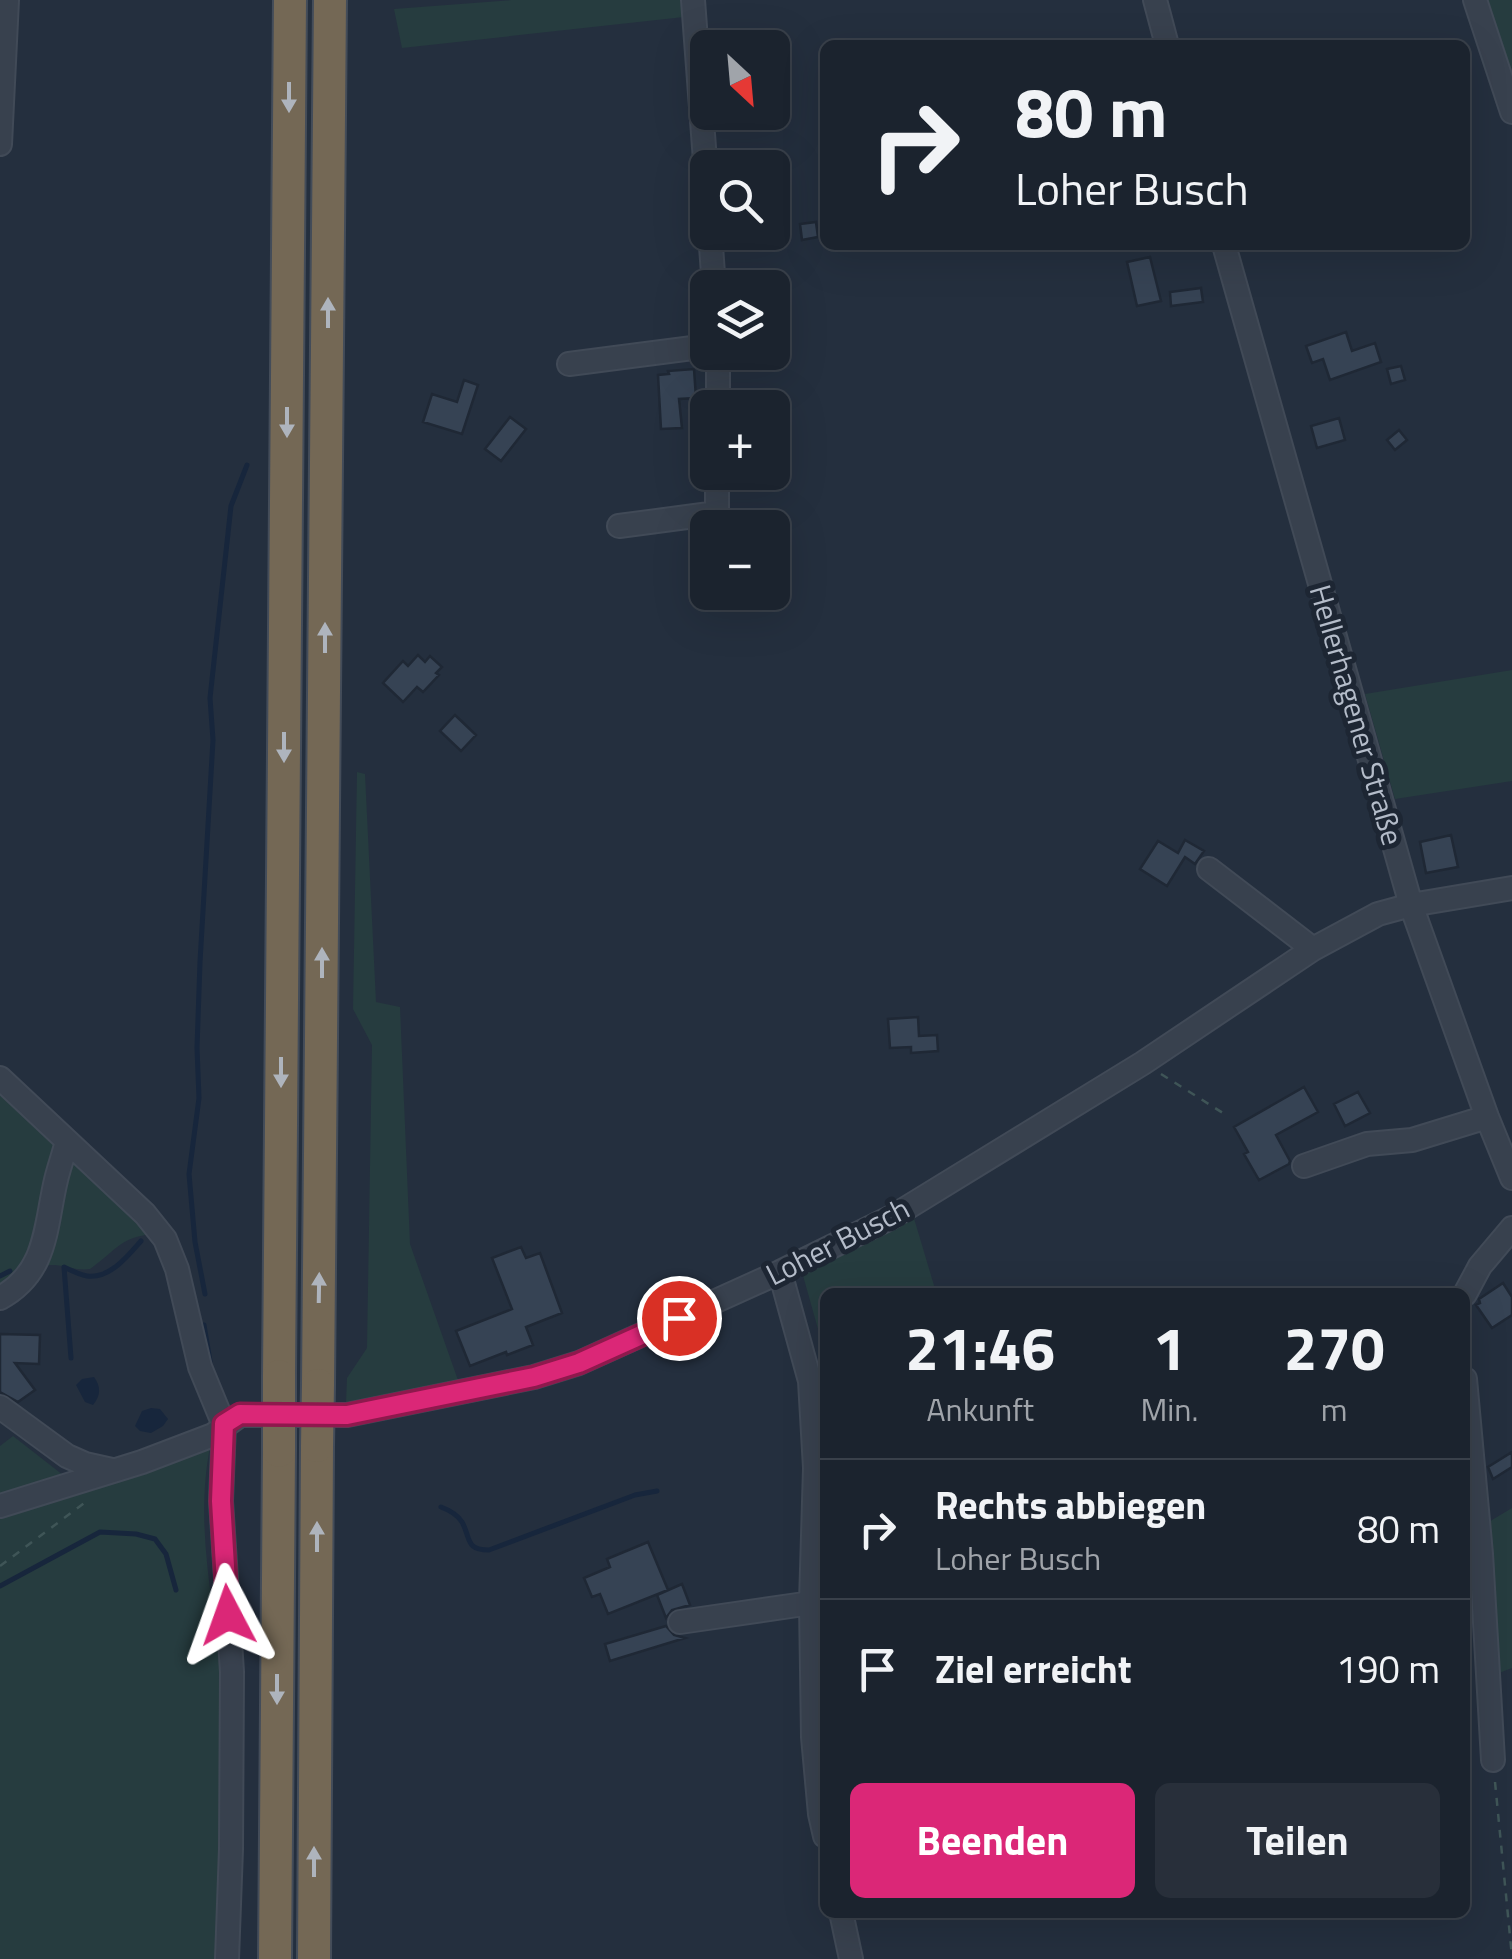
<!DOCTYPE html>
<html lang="de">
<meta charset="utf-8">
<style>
:root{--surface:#1b232e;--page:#282f3a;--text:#f1f3f6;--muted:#a0a4aa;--line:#39404a;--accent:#db2777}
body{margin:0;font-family:"Titillium Web",sans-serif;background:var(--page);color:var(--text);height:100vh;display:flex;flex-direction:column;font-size:38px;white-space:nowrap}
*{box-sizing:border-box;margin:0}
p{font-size:32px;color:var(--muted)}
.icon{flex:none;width:55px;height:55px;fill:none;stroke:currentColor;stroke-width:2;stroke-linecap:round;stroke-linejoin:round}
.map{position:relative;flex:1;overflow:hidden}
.drawer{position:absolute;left:820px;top:1288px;width:650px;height:630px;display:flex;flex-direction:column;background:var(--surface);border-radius:15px;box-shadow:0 10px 40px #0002,0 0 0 2px var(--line)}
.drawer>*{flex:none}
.banner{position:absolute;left:820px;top:40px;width:650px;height:210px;border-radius:15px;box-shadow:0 10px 40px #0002,0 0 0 2px var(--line);background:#1b232e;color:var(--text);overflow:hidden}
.needle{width:65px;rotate:154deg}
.fabs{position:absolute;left:690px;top:30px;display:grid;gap:20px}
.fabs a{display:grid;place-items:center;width:100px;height:100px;border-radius:15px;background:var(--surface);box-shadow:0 10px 40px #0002,0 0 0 2px var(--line);font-size:50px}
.pin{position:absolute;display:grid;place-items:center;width:85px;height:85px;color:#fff;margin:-42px;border:5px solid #fff;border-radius:50%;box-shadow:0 2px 10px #0007}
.me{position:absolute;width:110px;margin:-55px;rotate:356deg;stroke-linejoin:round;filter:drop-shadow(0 0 8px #0008)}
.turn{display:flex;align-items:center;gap:35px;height:210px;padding:0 30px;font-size:45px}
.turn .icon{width:130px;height:130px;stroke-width:2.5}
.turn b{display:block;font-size:70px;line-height:85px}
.eta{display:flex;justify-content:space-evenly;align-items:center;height:170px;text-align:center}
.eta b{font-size:60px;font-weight:700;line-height:70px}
.cta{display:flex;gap:20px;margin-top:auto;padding:20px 30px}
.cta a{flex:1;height:115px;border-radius:15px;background:var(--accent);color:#fff;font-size:40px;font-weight:700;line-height:115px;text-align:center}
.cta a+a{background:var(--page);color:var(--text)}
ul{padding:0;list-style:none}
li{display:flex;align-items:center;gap:30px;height:140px;padding:0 30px;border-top:2px solid var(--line)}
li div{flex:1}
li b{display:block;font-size:38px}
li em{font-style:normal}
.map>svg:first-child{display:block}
.green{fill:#263c3f}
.water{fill:#17263c}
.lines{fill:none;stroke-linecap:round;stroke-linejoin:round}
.stream{stroke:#17263c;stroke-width:5}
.building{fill:#364354;stroke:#1f2835;stroke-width:2.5}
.minor-casing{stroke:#414a57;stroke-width:26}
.highway-casing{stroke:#434c59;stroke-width:36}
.path{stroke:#3f5557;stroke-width:2.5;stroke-dasharray:8 8;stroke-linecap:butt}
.minor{stroke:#38414e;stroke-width:22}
.highway{stroke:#746855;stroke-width:32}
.highway-bridge-casing{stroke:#434c59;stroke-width:36;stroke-linecap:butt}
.highway-bridge{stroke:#746855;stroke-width:32}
.oneway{fill:#aeb4bd}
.route-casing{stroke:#8e194d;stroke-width:25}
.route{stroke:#db2777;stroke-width:18}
.labels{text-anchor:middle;stroke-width:10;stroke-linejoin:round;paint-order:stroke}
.street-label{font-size:30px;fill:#b4bcc9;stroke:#1d2633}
</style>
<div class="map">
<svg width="1512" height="1959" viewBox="0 0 1512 1959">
<rect width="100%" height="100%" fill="#242f3e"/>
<path class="green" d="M512,0h172v17l-282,31 -8,-39z
M1484,0h28v86z
M1512,670v111l-117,18 -30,-105z
M357,772l8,2 11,228 24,5 10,237 49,139 -113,19 1,-24 20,-30 5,-303 -19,-36z
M0,1071l158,163c-37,1 -41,16 -68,35 -12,2 -23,-3 -35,-4 -22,0 -39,8 -55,22z
M913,1215l23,77h-111v62l-23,-82z
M13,1436l64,50 133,-39c-17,88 8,165 12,251 5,87 2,174 2,261h-224v-513z
M1512,1508v160l-13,5 -12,-150z"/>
<path class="water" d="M94,1377c7,9 7,19 -1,28l-8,-3 -9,-17 6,-6z
M151,1408l9,1 8,10 -5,7 -12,7 -11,-2 -5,-5 7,-15z"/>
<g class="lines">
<path class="stream" d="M0,1276l10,-5
M205,1294l-10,-52 -6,-68 10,-76 -2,-50 3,-86 13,-222 -3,-42 21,-192 16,-41
M204,1325l6,36
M71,1358l-7,-91c6,3 16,8 23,9 23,3 41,-20 54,-35
M441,1507c8,3 16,7 21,15 9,16 3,28 27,28l146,-55 22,-4
M0,1586l100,-54 36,2 19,5 11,15 10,36"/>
</g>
<path class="building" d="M816,222l2,15 -16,3 -2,-16z
M1150,257l11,44 -24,5 -10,-44z
M1201,288l2,14 -32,4 -1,-14z
M1346,332l6,19 23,-8 6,19 -51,18 -7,-21 -11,4 -6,-17z
M1401,366l4,14 -14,4 -4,-15z
M694,369l2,29 -17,1 3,29 -21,1 -3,-54 11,-1 -1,-3z
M464,380l14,5 -16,49 -39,-12 9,-28 25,8z
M510,417l16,12 -25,32 -16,-12z
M1339,418l6,22 -28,8 -6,-22z
M1399,430l8,10 -12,10 -8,-10z
M418,655l7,7 5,-6 12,11 -6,6 3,2 -16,17 -6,-5 -14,15 -20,-19 20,-22 5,5z
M455,715l21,20 -15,16 -21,-20z
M1451,835l7,32 -32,6 -6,-31z
M1185,840l19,11 -9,13 -10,-7 -18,29 -27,-17 18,-28 20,12z
M918,1017l1,19 18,-1 1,16 -27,2v-6l-21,1 -2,-29z
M1304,1087l14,25 -42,23 14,26 -1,3 -30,16 -15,-26 4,-2 -14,-25z
M1358,1092l12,21 -25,13 -11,-22z
M521,1247l5,11 14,-5 22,60 -36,14 7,18 -26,10 -1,-3 -36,14 -14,-35 56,-22 -20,-51z
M1503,1283l9,14v18l-20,13 -16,-23 4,-2 -1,-4z
M0,1334l40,1 -1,29 -24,-1 20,27 -17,12 -18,-10z
M1512,1452v15l-19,12 -5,-12z
M648,1542l20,48 -60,24 -8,-20 -8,3 -8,-19 26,-11 -3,-8z
M682,1584l8,21 -18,5 -6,8 -9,-23z
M666,1626l8,9 11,3 -75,23 -5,-17z"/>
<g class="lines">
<defs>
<path id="minor" d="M693,0l15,201
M1155,0l12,45
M1475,0l37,112
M0,144l7,-144
M710,232l4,56
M1224,245l187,660 76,212 25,61
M569,364l139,-18
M718,408v-56
M619,526l98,-13v-41
M1209,869l104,80
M0,1078l145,136 20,25 12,30 23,98 24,58 -3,76 11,171 -1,177 -4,110
M1304,1166l63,-22 45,-4 75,-23
M780,1272l30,109 5,87 -4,135 2,134 7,77 5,22
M1465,1294l15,-28 32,-38
M0,1298c48,-26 45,-72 56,-118 3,-13 8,-26 11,-39
M1465,1379l16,175 12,206
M0,1407l67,49 18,8 27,6
M0,1506l142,-44 71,-27 27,-20h107l187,-38 45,-14 201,-91 112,-55 251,-154 170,-114 65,-35 33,-9 101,-17
M680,1622l131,-19
M841,1912l10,47"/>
<path id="highway" d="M279,1376l11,-1376
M318,1385l12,-1385
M275,1959l4,-508
M314,1959l3,-513"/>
</defs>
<use href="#minor" class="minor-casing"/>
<use href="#highway" class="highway-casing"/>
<path class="path" d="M1161,1074l62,39
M0,1566l87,-65
M1495,1782l17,175"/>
<use href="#minor" class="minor"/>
<use href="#highway" class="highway"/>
<defs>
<path id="highway-bridge" d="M279,1376v75
M317,1446l1,-61"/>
</defs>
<use href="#highway-bridge" class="highway-bridge-casing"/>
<use href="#highway-bridge" class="highway-bridge"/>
</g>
<defs><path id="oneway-solid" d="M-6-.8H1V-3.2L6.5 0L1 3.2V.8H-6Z" transform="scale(2.5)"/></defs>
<g class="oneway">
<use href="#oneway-solid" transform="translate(289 97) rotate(90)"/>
<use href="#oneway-solid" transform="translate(328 313) rotate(-90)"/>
<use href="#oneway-solid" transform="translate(287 422) rotate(90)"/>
<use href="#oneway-solid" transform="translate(325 638) rotate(-90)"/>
<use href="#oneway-solid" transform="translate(284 747) rotate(90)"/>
<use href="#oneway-solid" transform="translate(322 963) rotate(-90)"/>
<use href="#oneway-solid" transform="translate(281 1072) rotate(90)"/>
<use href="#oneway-solid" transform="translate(319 1288) rotate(-89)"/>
<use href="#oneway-solid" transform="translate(317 1537) rotate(-90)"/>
<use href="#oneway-solid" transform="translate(277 1689) rotate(90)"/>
<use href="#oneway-solid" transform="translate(314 1862) rotate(-90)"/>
</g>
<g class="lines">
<defs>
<path id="route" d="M228,1615l-7,-114 3,-77 16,-10 107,1 187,-38 45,-14 100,-45"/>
</defs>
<use href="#route" class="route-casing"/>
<use href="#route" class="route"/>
</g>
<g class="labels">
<g class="street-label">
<text transform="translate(1356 715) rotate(74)" y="10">Hellerhagener Straße</text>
<text transform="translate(838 1242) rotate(-27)" y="10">Loher Busch</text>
</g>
</g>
</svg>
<div class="fabs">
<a><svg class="needle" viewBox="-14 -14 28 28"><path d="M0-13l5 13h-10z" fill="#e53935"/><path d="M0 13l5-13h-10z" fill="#a0a4aa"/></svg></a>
<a><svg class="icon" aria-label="search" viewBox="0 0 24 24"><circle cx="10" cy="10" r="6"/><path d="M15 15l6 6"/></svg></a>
<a><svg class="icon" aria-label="layers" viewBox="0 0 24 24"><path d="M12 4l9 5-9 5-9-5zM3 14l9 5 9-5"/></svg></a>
<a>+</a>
<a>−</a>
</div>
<div class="pin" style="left:679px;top:1318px;background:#d93025"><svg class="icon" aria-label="arrive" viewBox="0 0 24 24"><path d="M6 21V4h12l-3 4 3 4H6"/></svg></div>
<svg class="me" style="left:228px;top:1615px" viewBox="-20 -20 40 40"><path d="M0-17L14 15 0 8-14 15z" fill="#db2777" stroke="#fff" stroke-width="4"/></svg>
<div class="banner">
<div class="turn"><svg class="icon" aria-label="right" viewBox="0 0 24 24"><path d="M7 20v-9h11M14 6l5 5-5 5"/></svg><div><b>80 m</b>Loher Busch</div></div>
</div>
<section class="drawer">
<div class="eta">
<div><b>21:46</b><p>Ankunft</p></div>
<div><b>1</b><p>Min.</p></div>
<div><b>270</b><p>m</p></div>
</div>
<ul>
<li><svg class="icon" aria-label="right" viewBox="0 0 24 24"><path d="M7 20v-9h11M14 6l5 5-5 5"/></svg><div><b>Rechts abbiegen</b><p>Loher Busch</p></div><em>80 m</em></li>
<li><svg class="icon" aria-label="arrive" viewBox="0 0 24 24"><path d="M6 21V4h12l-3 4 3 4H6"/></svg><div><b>Ziel erreicht</b></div><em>190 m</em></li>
</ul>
<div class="cta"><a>Beenden</a><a>Teilen</a></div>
</section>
</div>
